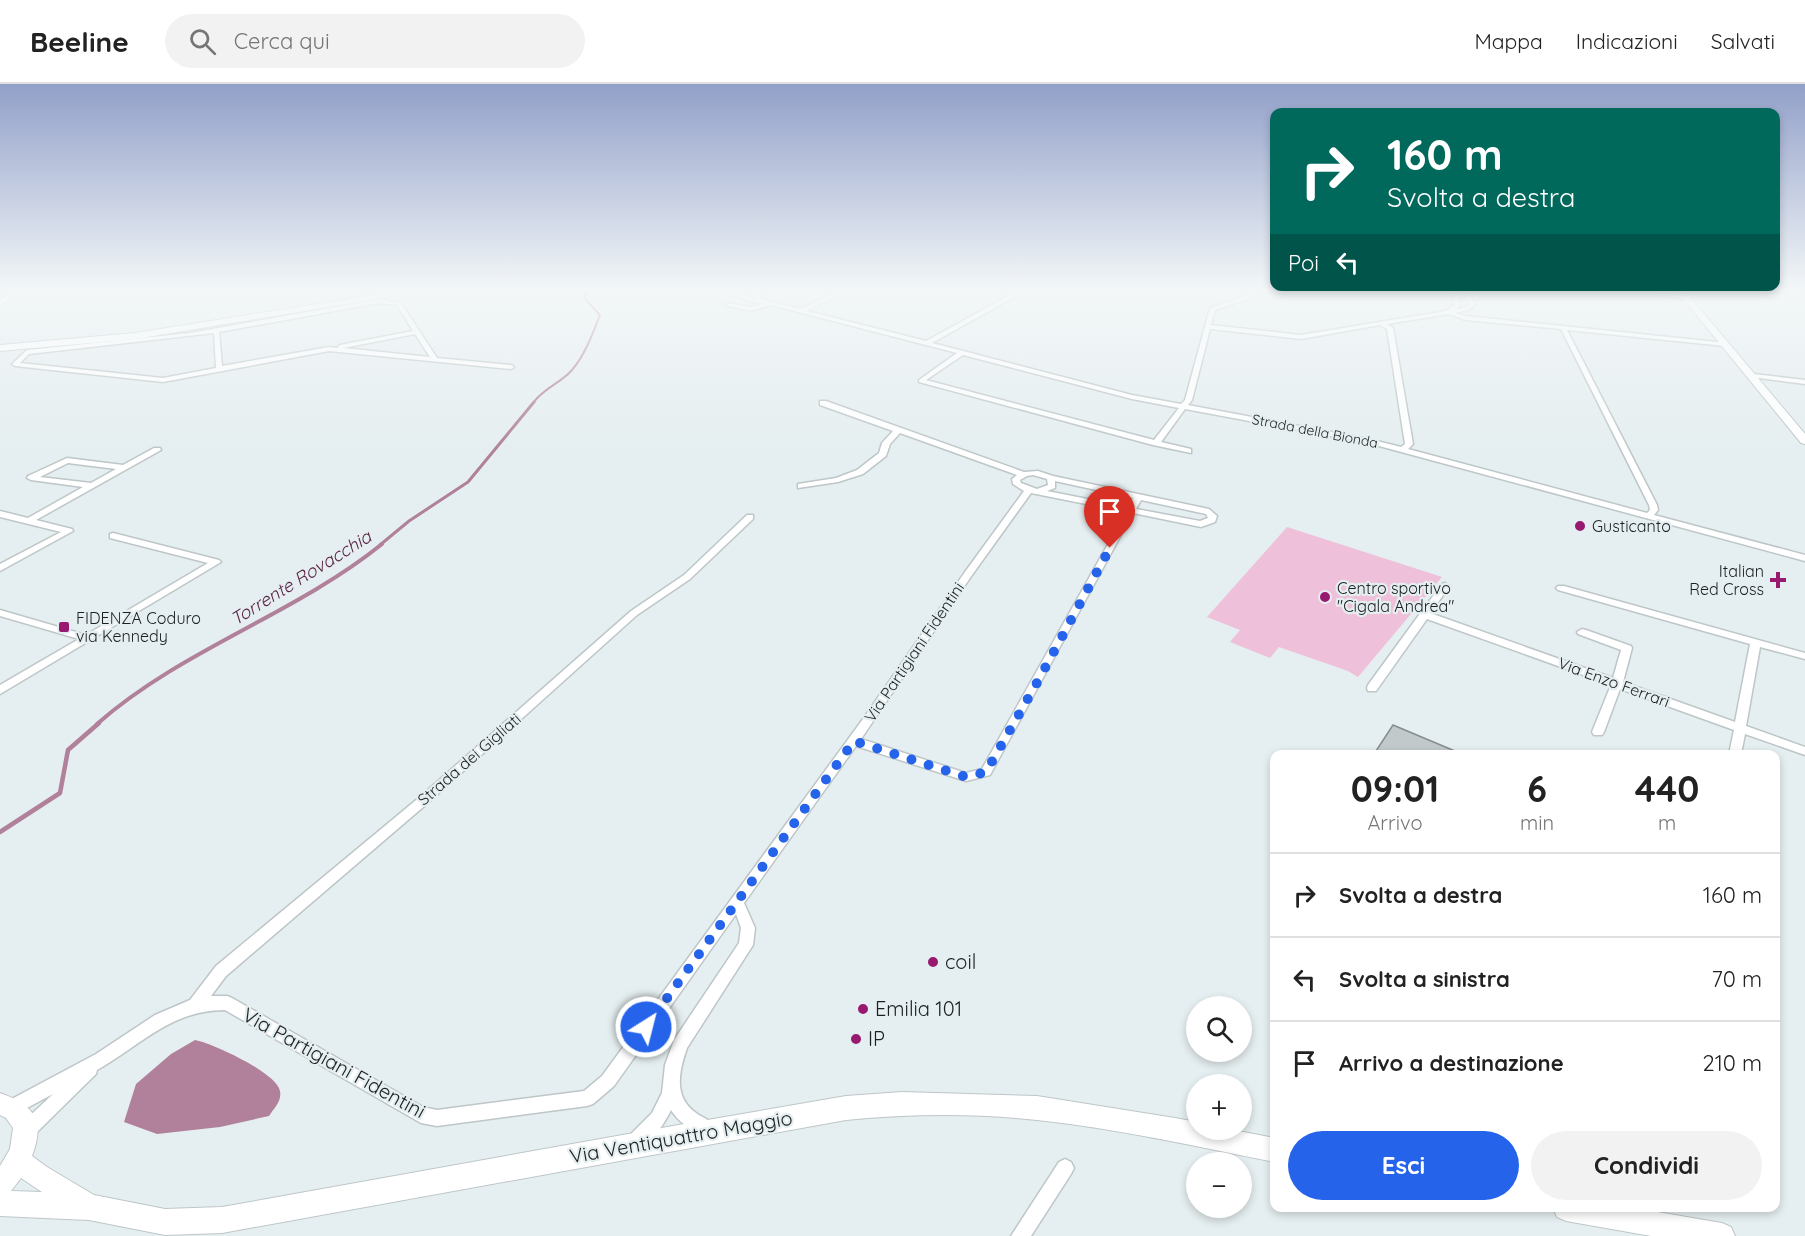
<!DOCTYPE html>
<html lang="it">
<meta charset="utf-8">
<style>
:root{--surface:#fff;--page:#f2f2f2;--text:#222;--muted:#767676;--line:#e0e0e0;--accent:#2563eb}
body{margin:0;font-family:Quicksand,sans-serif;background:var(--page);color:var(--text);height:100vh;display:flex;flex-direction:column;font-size:22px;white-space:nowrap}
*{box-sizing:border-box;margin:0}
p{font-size:20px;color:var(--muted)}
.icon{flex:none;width:33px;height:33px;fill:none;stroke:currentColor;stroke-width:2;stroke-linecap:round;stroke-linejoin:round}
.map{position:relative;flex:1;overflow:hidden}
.drawer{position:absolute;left:1270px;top:666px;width:510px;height:462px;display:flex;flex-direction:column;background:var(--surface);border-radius:12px;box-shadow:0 3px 9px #0003}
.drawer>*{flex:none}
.guide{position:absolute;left:1270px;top:24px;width:510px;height:183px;border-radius:12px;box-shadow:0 3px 9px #0003;background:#00695c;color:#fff;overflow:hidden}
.tools{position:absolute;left:1186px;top:912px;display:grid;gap:12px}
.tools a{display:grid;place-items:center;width:66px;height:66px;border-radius:50%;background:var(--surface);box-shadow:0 3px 9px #0003;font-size:30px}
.pin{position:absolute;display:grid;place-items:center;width:51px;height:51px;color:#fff;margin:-62px -26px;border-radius:50% 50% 50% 0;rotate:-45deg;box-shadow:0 0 6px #0007}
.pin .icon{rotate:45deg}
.me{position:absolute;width:66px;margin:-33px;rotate:36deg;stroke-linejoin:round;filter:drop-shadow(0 0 4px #0008)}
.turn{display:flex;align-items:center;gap:21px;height:126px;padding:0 18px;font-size:27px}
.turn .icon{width:78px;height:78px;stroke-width:2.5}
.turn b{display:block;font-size:42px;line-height:51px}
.then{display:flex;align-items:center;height:57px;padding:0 18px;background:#0003;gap:12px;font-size:22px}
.eta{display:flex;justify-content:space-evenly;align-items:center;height:102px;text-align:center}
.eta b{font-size:36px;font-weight:700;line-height:42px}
.cta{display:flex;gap:12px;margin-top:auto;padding:12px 18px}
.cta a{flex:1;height:69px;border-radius:36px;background:var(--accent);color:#fff;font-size:24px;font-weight:700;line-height:69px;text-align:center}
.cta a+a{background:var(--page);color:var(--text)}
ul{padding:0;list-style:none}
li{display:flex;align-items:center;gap:18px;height:84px;padding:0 18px;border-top:2px solid var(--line)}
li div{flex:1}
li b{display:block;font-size:22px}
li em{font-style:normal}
header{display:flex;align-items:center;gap:36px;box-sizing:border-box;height:84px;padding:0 30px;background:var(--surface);border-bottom:2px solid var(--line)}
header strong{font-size:28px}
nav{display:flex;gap:33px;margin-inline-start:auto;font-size:21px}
.search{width:420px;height:54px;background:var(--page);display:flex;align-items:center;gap:15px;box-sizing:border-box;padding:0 21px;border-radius:33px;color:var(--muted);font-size:22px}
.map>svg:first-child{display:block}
.green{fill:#eec0d9}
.water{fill:#b1819b}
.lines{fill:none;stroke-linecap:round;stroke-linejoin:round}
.stream-far3{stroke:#b1819b;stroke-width:2}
.stream-far2{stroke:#b1819b;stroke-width:3}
.stream-far1{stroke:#b1819b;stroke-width:4}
.stream{stroke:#b1819b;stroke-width:4.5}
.building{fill:#c1c9cb;stroke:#878d8e;stroke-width:1.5}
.street-casing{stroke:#bec6c8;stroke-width:3}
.secondary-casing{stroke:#bec6c8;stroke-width:2}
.street{fill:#fff;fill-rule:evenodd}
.secondary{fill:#fff;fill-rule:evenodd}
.route{stroke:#2563eb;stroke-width:10;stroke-dasharray:0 18}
.poi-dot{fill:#981970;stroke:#e5eef0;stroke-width:2}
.labels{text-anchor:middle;stroke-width:4.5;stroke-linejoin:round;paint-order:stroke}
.far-street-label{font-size:14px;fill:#1c2020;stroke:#e5eef0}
.poi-label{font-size:16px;fill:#1c2020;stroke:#e5eef0;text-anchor:start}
.street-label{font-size:16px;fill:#1c2020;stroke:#e5eef0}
.water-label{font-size:18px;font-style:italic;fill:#5a2045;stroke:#e5eef0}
.near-poi-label{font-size:20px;fill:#1c2020;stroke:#e5eef0;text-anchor:start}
.near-street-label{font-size:20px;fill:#1c2020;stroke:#e5eef0}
</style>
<header>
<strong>Beeline</strong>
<div class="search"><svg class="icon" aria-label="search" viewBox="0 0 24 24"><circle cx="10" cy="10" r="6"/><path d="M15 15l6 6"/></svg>Cerca qui</div>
<nav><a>Mappa</a><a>Indicazioni</a><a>Salvati</a></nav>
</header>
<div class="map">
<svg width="1805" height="1152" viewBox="0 0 1805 1152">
<rect width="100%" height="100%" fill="#e5eef0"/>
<path class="green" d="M1287,443l155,50 -84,100 -10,-6 -69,-24 -9,11 -40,-16 10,-12 -33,-13z"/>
<path class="water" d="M195,956c17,3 82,33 85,51 2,10 -6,17 -11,25l-49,11 -63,7 -33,-12 12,-38 35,-30z"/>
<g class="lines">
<path class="stream-far3" d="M533,319c12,-16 28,-20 39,-33 13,-15 21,-37 28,-55l-16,-17 5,-8"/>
<path class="stream-far2" d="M380,461l29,-24 59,-39 66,-80"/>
<path class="stream-far1" d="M97,640c85,-75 197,-109 285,-180"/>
<path class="stream" d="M0,748l60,-39 8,-43 31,-27"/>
</g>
<path class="building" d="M1393,641l69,29h-88z"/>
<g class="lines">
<defs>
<path id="street" d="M758,206h6l-5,6 3,3 39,10 37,-19h8l-39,21 119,30 93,-51h8l-95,53 200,52 49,9 4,-4 25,-92 53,-18h9l-57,20 -4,15 90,10 145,-24 9,-7 -5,-14h6l5,15 -5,4 8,-1 5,-4 -6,-14h6l6,15 -7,5 -13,3 11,3 261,27v2l-2,1 -158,-16 90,175 1,5 -4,5 151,40v6l-437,-118 -183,-34 -24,33 30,7v4l-38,-8 -234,-63v-2l38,-27 -186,-48 -20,6 -26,-6 3,-2 23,4 10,-3 -36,-11 3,-2 28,8 -3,-3zM1449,230l16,6 96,9 88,176 1,5 -3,3 -239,-64 5,-5 -20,-116 -6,-4zM1380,241l7,4 18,115 -4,3 -32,-8 -181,-34 4,-5 18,-71 91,10zM963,271l169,44 47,9 -25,32 -228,-60z
M1635,206h15l40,8 -3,2z
M379,215l22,4 36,55 74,7 3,2 -3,2 -182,-18 -166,31 -148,-16 -3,-2 15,-14 163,-17zM379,219l18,2 16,26 -73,14 -3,3 -8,-1 -107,19 -3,-34zM214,249l2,35 -53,10 -143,-15 9,-9zM415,250l15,23 -87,-9z
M1753,290l52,6v4l-54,-7v-2z
M820,317h6l198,71 14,-1 15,5 156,33 8,7 -2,6 -14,5 -68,-14 -143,262 -24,6 -110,-35 -112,157 11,25 -2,17 -66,103c-8,23 -14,49 9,65 7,5 14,6 17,14l-2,6 -6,2c-14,-5 -26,-12 -34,-25 -7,14 -17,31 -33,37l-6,-2 -2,-6 2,-6 20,-20 10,-20 3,-28 9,-25 65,-97 2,-15 -5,-14 -122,172 -21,18 -6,2 -150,20 -16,-3 -196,-113c-54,0 -84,35 -128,60l-1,4 -64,63 -6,2 -6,-2 -2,-6 2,-6 33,-31 -41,22 -6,-2 -2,-6 2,-6 90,-48 59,-39 35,-15 26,-34 205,-170 210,-185 53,-36 63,-60h6v4l-63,60 -53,36 -208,187 -203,174 -15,20h16l5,2 191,109 14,3 147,-19 18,-15 261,-357 102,-147 59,-81 -11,-7 -1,-5 5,-4 -117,-42 -10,11 -4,12 -23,18 -25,8 -40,6v-4l38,-6 21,-8 22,-17 3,-10 11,-12 -73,-26zM1033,391l14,4 1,6 -11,4 -16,-6 -1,-3 7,-4zM1055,397l78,17 -5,9 -81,-16 8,-3zM1031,409l95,19 -144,257 -16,4 -105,-34 111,-164zM1141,416l65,14 2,4 -8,3 -64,-12z
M154,364h6l1,2 -125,70 36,9 1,2 -73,40v-7l61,-32 -61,-15v-6l28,7 55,-31 -52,-7 -4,-2 1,-2 39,-18 56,7zM68,379l48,6 -25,14 -51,-6z
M113,449l106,27 2,2 -221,132v-9l79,-46 -79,-23v-6l86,25 122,-72 -98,-25v-4z
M1445,499l5,3 -20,27 183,65 8,-28 -43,-16 -1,-2 5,-3 4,1 45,16 1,2 -9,34 112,40 15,-78 -192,-54 -2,-2 2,-2h6l241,67v6l-45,-12 -14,79 59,21v8l-60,-21 -4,20h-12l5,-24 -114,-41 -16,43 -2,3h-8l-2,-3 19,-47 -184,-66 -51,72h-8l-1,-3 1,-3 51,-70 1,-3 2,-1 20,-27z
M1065,1075l6,3 3,6 -3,6 -40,62h-20l48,-74z"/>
<path id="secondary" d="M14,206h9l-23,16v-6z
M404,206h26l-295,49 -135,12v-6l135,-12z
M713,206h52l-29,5z
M1676,206h8l121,144v10l-4,-1z
M902,1008l135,4 138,22 22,4v8h36l42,8v24c-77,-15 -160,-34 -238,-42 -63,-7 -128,-6 -191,0l-624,113 -57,2 -76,-15 -89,-4v-50l10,-17 3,-21 -7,-10 -6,-3v-22c33,12 46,26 32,63l15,11 47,28 71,14 57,-2 462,-83 162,-28zM21,1094l21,14 -31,-1z
M1553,1124h81l88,15 9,4 4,9h-84l-85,-15 -9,-4z"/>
</defs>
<use href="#street" class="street-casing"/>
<use href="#secondary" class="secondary-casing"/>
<use href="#street" class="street"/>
<use href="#secondary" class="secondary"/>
</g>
<linearGradient id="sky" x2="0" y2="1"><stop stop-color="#92a0c9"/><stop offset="0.56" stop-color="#f3f7f8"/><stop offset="1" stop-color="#f3f7f8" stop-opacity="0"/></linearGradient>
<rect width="1805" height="367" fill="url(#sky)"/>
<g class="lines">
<path class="route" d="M646,943l208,-286 112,36 20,-5 52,-91 72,-133"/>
</g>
<g class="poi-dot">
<circle cx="1580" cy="442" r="6"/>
<path d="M1775 487h6v6h6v6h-6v6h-6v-6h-6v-6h6z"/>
<circle cx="1325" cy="513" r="6"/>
<rect x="58" y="537" width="12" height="12" rx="3"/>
<circle cx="933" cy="878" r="6"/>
<circle cx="863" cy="925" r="6"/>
<circle cx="856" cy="955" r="6"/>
</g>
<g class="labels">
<g class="far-street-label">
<text transform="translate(1315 347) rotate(11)" y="5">Strada della Bionda</text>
</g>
<g class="poi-label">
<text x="1592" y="448">Gusticanto</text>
<text x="1764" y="493" text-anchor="end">Italian<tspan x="1764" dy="18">Red Cross</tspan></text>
<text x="1337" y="510">Centro sportivo<tspan x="1337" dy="18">"Cigala Andrea"</tspan></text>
<text x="76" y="540">FIDENZA Coduro<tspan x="76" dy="18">via Kennedy</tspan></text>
</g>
<g class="street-label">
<text transform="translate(914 568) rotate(-56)" y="6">Via Partigiani Fidentini</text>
<text transform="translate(1614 598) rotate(20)" y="6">Via Enzo Ferrari</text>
<text transform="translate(469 675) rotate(-41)" y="6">Strada dei Gigliati</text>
</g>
<g class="water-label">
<text transform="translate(301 494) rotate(-32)" y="6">Torrente Rovacchia</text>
</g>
<g class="near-poi-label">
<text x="945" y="885">coil</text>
<text x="875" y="932">Emilia 101</text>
<text x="868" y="962">IP</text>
</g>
<g class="near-street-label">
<text transform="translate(334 979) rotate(29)" y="7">Via Partigiani Fidentini</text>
<text transform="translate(681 1053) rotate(-10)" y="7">Via Ventiquattro Maggio</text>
</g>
</g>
</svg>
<div class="tools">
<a><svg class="icon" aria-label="search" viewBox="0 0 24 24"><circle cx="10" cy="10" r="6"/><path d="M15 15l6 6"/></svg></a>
<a>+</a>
<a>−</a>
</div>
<div class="pin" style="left:1110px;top:464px;background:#d93025"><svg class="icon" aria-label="arrive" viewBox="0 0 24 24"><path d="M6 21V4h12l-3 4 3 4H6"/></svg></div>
<svg class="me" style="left:646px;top:943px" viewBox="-20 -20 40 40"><circle r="17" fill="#2563eb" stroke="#fff" stroke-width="3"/><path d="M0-11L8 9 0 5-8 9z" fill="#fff"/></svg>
<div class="guide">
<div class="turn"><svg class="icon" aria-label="right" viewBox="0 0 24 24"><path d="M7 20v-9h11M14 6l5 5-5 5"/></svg><div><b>160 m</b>Svolta a destra</div></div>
<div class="then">Poi<svg class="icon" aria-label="left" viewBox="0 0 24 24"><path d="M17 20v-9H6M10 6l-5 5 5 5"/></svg></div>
</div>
<section class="drawer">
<div class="eta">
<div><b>09:01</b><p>Arrivo</p></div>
<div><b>6</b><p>min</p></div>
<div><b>440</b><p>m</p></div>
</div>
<ul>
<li><svg class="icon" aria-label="right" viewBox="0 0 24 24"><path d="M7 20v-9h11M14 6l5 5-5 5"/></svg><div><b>Svolta a destra</b></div><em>160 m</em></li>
<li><svg class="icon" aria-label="left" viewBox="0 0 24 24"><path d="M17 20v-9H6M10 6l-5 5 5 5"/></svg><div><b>Svolta a sinistra</b></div><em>70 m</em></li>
<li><svg class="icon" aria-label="arrive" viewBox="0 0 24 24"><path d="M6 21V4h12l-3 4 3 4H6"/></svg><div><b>Arrivo a destinazione</b></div><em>210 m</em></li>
</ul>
<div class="cta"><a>Esci</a><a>Condividi</a></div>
</section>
</div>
